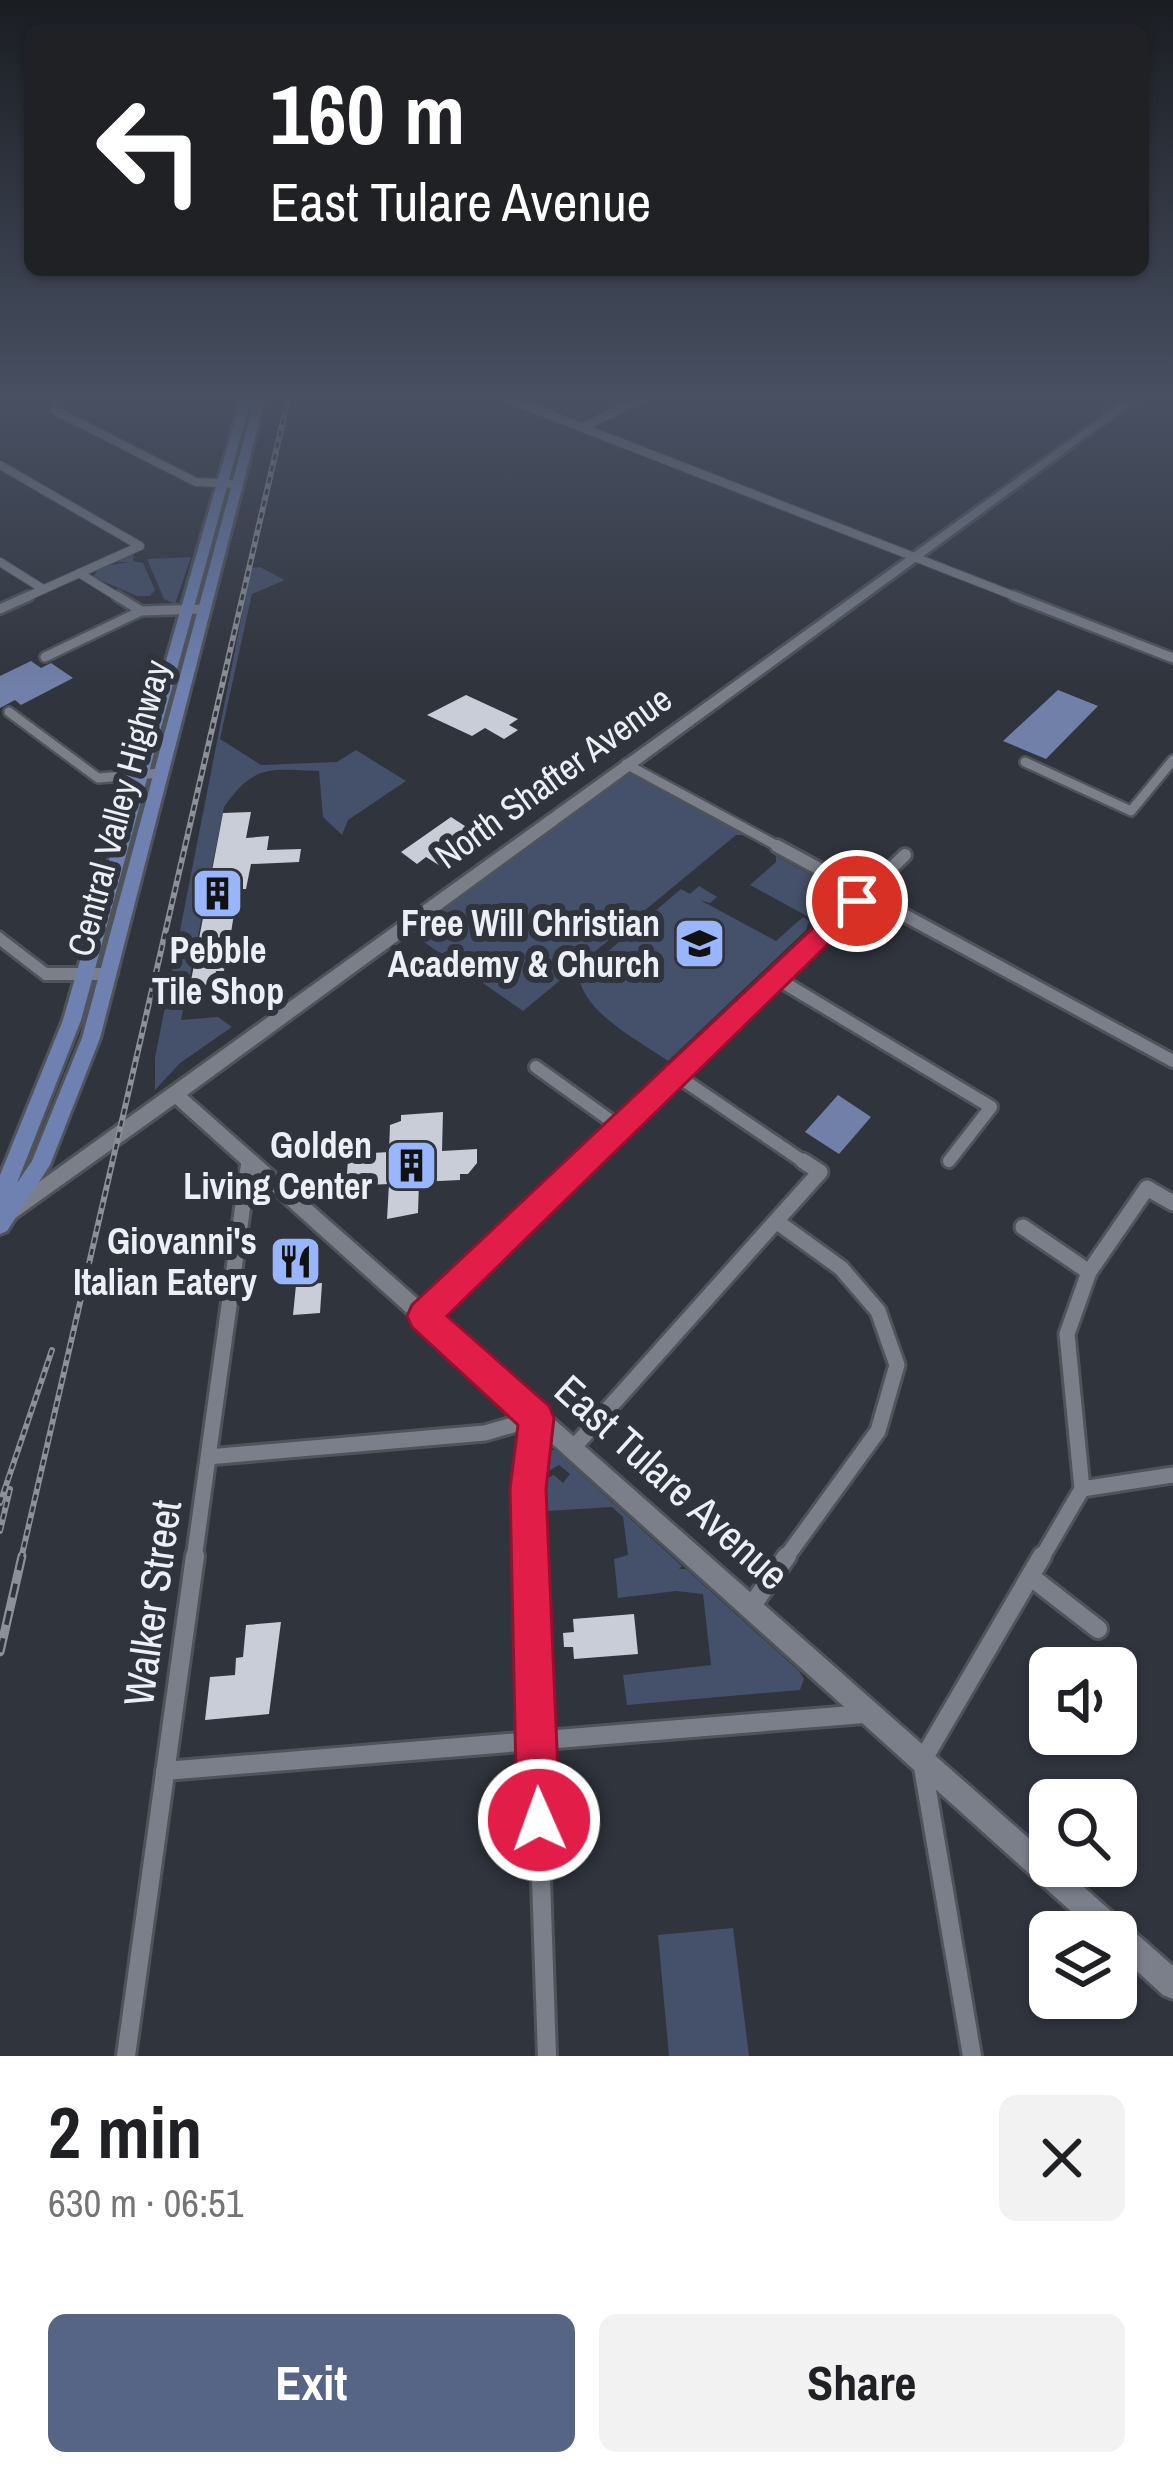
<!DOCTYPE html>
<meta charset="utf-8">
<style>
:root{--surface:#fff;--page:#f2f2f2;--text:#202124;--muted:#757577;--accent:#566486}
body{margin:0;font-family:"Archivo Narrow",sans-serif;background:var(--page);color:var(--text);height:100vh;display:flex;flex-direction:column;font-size:45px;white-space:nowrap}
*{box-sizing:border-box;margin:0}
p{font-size:39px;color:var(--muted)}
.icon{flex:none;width:66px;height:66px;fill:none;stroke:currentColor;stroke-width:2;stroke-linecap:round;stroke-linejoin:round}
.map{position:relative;height:2056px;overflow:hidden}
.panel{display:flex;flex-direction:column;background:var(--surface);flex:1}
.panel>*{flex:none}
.guide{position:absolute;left:24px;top:24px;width:1125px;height:252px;border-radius:18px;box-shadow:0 3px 9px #0004;background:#202124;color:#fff;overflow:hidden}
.tools{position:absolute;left:1029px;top:1647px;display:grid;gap:24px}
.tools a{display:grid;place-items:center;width:108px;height:108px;border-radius:18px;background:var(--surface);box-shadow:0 3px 9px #0004;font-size:60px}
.pin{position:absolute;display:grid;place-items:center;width:102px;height:102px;color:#fff;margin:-51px;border:6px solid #fff;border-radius:50%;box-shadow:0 3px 12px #0007}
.me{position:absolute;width:132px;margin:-66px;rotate:358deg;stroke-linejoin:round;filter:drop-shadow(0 0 9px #0008)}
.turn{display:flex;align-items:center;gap:42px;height:252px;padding:0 48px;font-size:54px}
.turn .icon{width:156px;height:156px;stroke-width:2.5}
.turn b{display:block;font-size:84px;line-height:102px}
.round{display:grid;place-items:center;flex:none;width:126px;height:126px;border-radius:18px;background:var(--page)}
.headline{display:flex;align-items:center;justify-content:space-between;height:204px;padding:0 48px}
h1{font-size:72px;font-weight:700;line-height:90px}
.primary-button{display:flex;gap:24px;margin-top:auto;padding:24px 48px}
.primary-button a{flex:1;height:138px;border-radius:18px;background:var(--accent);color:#fff;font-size:48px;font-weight:700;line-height:138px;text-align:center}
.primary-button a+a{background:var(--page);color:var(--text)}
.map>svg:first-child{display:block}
.green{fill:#45506a}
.water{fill:#7080a8}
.building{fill:#c8cdd8}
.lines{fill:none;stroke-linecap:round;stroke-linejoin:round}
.street-far4-casing{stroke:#4f535a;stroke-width:10}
.street-far3-casing{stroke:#4f535a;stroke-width:14}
.street-far2-casing{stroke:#4f535a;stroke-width:18}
.street-far1-casing{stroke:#4f535a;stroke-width:21}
.street-casing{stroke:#4f535a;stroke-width:24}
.secondary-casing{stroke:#4f535a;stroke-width:6}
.primary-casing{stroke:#4f535a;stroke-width:6}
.street-far4{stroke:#7a7f8a;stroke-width:8}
.street-far3{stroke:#7a7f8a;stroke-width:9}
.street-far2{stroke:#7a7f8a;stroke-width:12}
.street-far1{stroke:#7a7f8a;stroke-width:15}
.street{stroke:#7a7f8a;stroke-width:18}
.secondary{fill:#7a7f8a;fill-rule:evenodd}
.primary{fill:#6e81b1;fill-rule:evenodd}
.rail-far1-casing{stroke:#8d9098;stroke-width:6}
.rail-casing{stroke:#8d9098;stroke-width:9}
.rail-far1{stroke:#30343d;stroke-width:3;stroke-dasharray:6;stroke-linecap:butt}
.rail{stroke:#30343d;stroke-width:4.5;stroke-dasharray:14;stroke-linecap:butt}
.route{fill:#e11d48;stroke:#92132f;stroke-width:3}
.labels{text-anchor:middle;stroke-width:12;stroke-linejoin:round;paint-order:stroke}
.street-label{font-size:36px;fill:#eceff5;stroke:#30343d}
.poi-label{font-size:36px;font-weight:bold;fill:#eceff5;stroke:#30343d;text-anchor:end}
.near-street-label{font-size:42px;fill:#eceff5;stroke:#30343d}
</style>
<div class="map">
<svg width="1173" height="2056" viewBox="0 0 1173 2056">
<rect width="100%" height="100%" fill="#30343d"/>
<path class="green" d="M127,554h7l-1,7 10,2 12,27 -5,6h-13l-44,-19 6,-10 30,-5h-15z
M191,557l-16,47 -11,-5 -17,-40z
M260,567l25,13 -33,14 -32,145 41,26 76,-3 19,-12 50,31 -58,39 -6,15 -19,-18 -4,-46c-50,-2 -65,-7 -95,36l-43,213 37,-3 14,10 -52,36 -25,27v-32l96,-490z
M632,774l112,61h-8l-213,176 -102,-71 9,-9 -7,-5 -11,8 -4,-4 209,-154z
M776,856l61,33 4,7 -25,25 -66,-36 26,-23z
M699,886l18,11 -7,6 -10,-3 76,41 27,-24 6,4 -3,9 -138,131c-28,-20 -85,-48 -89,-85l102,-87 9,5z
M547,1450h8l127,116 -3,3h7l113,102 5,8 -4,11 -173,15 -4,-30 88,-10 -8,-71 -27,-3 -58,7 -4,-39 14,-4 -5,-38 -11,-10 -65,4 -1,-32 8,-4 9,8 7,-9 -11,-9 -14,8 -4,-15z
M733,1928l16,128h-80l-11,-121z"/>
<path class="water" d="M31,661l10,7 10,-5 22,15 -52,27 -6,-5 -15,8v-32z
M1058,690l40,16 -52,53 -43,-18z
M838,1095l33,22 -32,37 -34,-22z"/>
<path class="building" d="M466,695l52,24 -9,6 9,5 -14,9 -19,-11 -13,8 -45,-21z
M251,812l-5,26 23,-2 -2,14 34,-1 -2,13 -48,2 -5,25h-8l-9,56h11l-1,10 -13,1 -2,15h-8l-2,13 -24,2 33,-173z
M451,817l17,11 -9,7 18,11 -32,23 -19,-12 -9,7 -16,-12z
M443,1112l-1,39 35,-2v14l-9,11h-8v6l-41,2 -1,31 -31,6 2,-35 -43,2 2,-26h6l1,-6 34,-2 1,-27 11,-4v-6z
M308,1246l8,20 -19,8 1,-5 -17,1 -2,-15z
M322,1283l-2,30 -27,2 3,-30z
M634,1614l4,40 -64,5 -1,-12h-9l-1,-14 11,-1 -1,-13z
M281,1622l-12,92 -64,6 5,-43 25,-2 1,-17 7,-1 3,-32z"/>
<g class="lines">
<defs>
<path id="street-far4" d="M509,399l513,200
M54,410l142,72 41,2
M583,427l58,-28
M0,465l140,81
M0,562l43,27
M79,573l42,26
M22,599l118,-53"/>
<path id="street-far3" d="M117,596l24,15 63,-2
M1014,596l159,62
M0,609l29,-13
M45,657l96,-46
M9,712l89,66 63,-5
M1025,762l106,49 42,-51
M626,764l157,85"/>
<path id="street-far2" d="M777,846l396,215
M776,978l215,129 -42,54
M536,1067l85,61
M676,1075l131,89
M583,1164l322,-309"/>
<path id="street-far1" d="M776,1221l65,47 37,43 19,54 -19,66 -93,128
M1023,1227l66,45
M424,1316l162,-155
M574,1447l246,-275 -17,-11
M208,1457l277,-24 52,-15 -9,71 2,70
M1082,1489l-15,-155 22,-62 58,-84 26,15
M194,1559l55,-398
M1041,1559l41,-70 91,-14"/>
<path id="street" d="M530,1556l17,500
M1031,1577l67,52
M750,1608l37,-52
M165,1771l699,-57
M126,2056l69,-500
M972,2056l-50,-295 120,-205"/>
<path id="secondary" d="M1127,399h11l-951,696 863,762v9h10l113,100v33l-10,-4 -47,-43v-20h-22l-919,-828 -175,125v-19z
M0,932l47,36h62l8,6 -8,6h-65l-44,-34z"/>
<path id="primary" d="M241,399h10l-170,621 -64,163 15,-22 50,-123 173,-639h10l-165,639 -50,127 -43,66 -7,3v-59l63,-155z"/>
</defs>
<use href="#street-far4" class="street-far4-casing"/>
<use href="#street-far3" class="street-far3-casing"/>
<use href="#street-far2" class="street-far2-casing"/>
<use href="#street-far1" class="street-far1-casing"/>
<use href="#street" class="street-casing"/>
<use href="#secondary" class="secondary-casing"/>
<use href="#primary" class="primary-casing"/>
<use href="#street-far4" class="street-far4"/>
<use href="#street-far3" class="street-far3"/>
<use href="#street-far2" class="street-far2"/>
<use href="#street-far1" class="street-far1"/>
<use href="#street" class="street"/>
<use href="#secondary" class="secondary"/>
<use href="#primary" class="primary"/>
<defs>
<path id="rail-far1" d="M0,1503l52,-153
M0,1531l10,-42
M21,1559l267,-1160"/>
<path id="rail" d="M0,1652l22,-96"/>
</defs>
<use href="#rail-far1" class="rail-far1-casing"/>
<use href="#rail" class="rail-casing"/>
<use href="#rail-far1" class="rail-far1"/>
<use href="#rail" class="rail"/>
</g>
<linearGradient id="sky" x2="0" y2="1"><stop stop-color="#1a1d22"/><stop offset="0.58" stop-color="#485062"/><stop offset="1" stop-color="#485062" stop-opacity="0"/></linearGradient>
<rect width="1173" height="687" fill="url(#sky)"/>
<path class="route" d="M857,892l13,9 -4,6 -419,409 102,90 5,12 -8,71 14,331 -6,16 -15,6 -15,-6 -7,-16 -7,-331 8,-64 -106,-98 -5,-11 5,-11 437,-411z"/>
<defs>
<symbol id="building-square" viewBox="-11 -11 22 22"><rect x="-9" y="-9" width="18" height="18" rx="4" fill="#98b5fd" stroke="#30343d"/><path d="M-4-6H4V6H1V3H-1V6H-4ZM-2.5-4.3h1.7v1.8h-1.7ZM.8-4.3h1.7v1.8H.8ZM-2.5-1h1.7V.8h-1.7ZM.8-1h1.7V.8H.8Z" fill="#111"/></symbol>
<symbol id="school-square" viewBox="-11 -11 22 22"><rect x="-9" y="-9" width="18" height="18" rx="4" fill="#98b5fd" stroke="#30343d"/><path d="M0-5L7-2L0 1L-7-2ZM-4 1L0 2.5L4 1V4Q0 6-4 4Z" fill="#111"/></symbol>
<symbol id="restaurant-square" viewBox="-11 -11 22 22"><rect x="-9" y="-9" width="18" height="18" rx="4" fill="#98b5fd" stroke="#30343d"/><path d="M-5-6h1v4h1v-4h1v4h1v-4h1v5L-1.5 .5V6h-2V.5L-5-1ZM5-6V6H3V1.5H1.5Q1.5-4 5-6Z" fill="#111"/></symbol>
</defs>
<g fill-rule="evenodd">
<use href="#building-square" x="188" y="864" width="59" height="59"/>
<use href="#school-square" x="670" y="914" width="59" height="59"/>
<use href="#building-square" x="382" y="1136" width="59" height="59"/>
<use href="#restaurant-square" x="266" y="1232" width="59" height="59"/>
</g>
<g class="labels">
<g class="street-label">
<text transform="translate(553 777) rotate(-36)" y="13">North Shafter Avenue</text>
<text transform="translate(118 808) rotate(-75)" y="13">Central Valley Highway</text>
</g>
<g class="poi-label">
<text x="660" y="936">Free Will Christian<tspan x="660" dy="41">Academy &amp; Church</tspan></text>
<text x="218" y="963" text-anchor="middle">Pebble<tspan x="218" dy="41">Tile Shop</tspan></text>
<text x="372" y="1158">Golden<tspan x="372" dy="41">Living Center</tspan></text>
<text x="257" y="1254">Giovanni's<tspan x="257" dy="41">Italian Eatery</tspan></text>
</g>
<g class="near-street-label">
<text transform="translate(672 1482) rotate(42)" y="15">East Tulare Avenue</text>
<text transform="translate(152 1603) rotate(-82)" y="15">Walker Street</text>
</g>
</g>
</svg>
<div class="tools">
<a><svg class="icon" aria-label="sound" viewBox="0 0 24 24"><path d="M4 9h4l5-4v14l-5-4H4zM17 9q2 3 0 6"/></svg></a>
<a><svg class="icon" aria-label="search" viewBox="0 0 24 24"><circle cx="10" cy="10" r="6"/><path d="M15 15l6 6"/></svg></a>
<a><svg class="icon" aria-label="layers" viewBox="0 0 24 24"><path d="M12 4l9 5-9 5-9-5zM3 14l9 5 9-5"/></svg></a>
</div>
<div class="pin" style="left:857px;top:901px;background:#d93025"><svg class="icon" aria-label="arrive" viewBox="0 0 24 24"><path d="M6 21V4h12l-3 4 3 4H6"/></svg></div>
<svg class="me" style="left:539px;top:1820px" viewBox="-20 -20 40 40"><circle r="17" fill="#e11d48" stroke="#fff" stroke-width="3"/><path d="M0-11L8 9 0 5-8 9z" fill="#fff"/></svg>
<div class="guide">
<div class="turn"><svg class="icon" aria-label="left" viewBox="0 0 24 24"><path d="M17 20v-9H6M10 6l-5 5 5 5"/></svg><div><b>160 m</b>East Tulare Avenue</div></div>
</div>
</div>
<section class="panel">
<div class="headline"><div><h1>2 min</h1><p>630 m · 06:51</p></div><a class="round"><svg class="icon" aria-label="close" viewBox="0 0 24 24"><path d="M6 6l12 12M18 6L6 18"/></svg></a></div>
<div class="primary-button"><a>Exit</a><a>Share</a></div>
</section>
